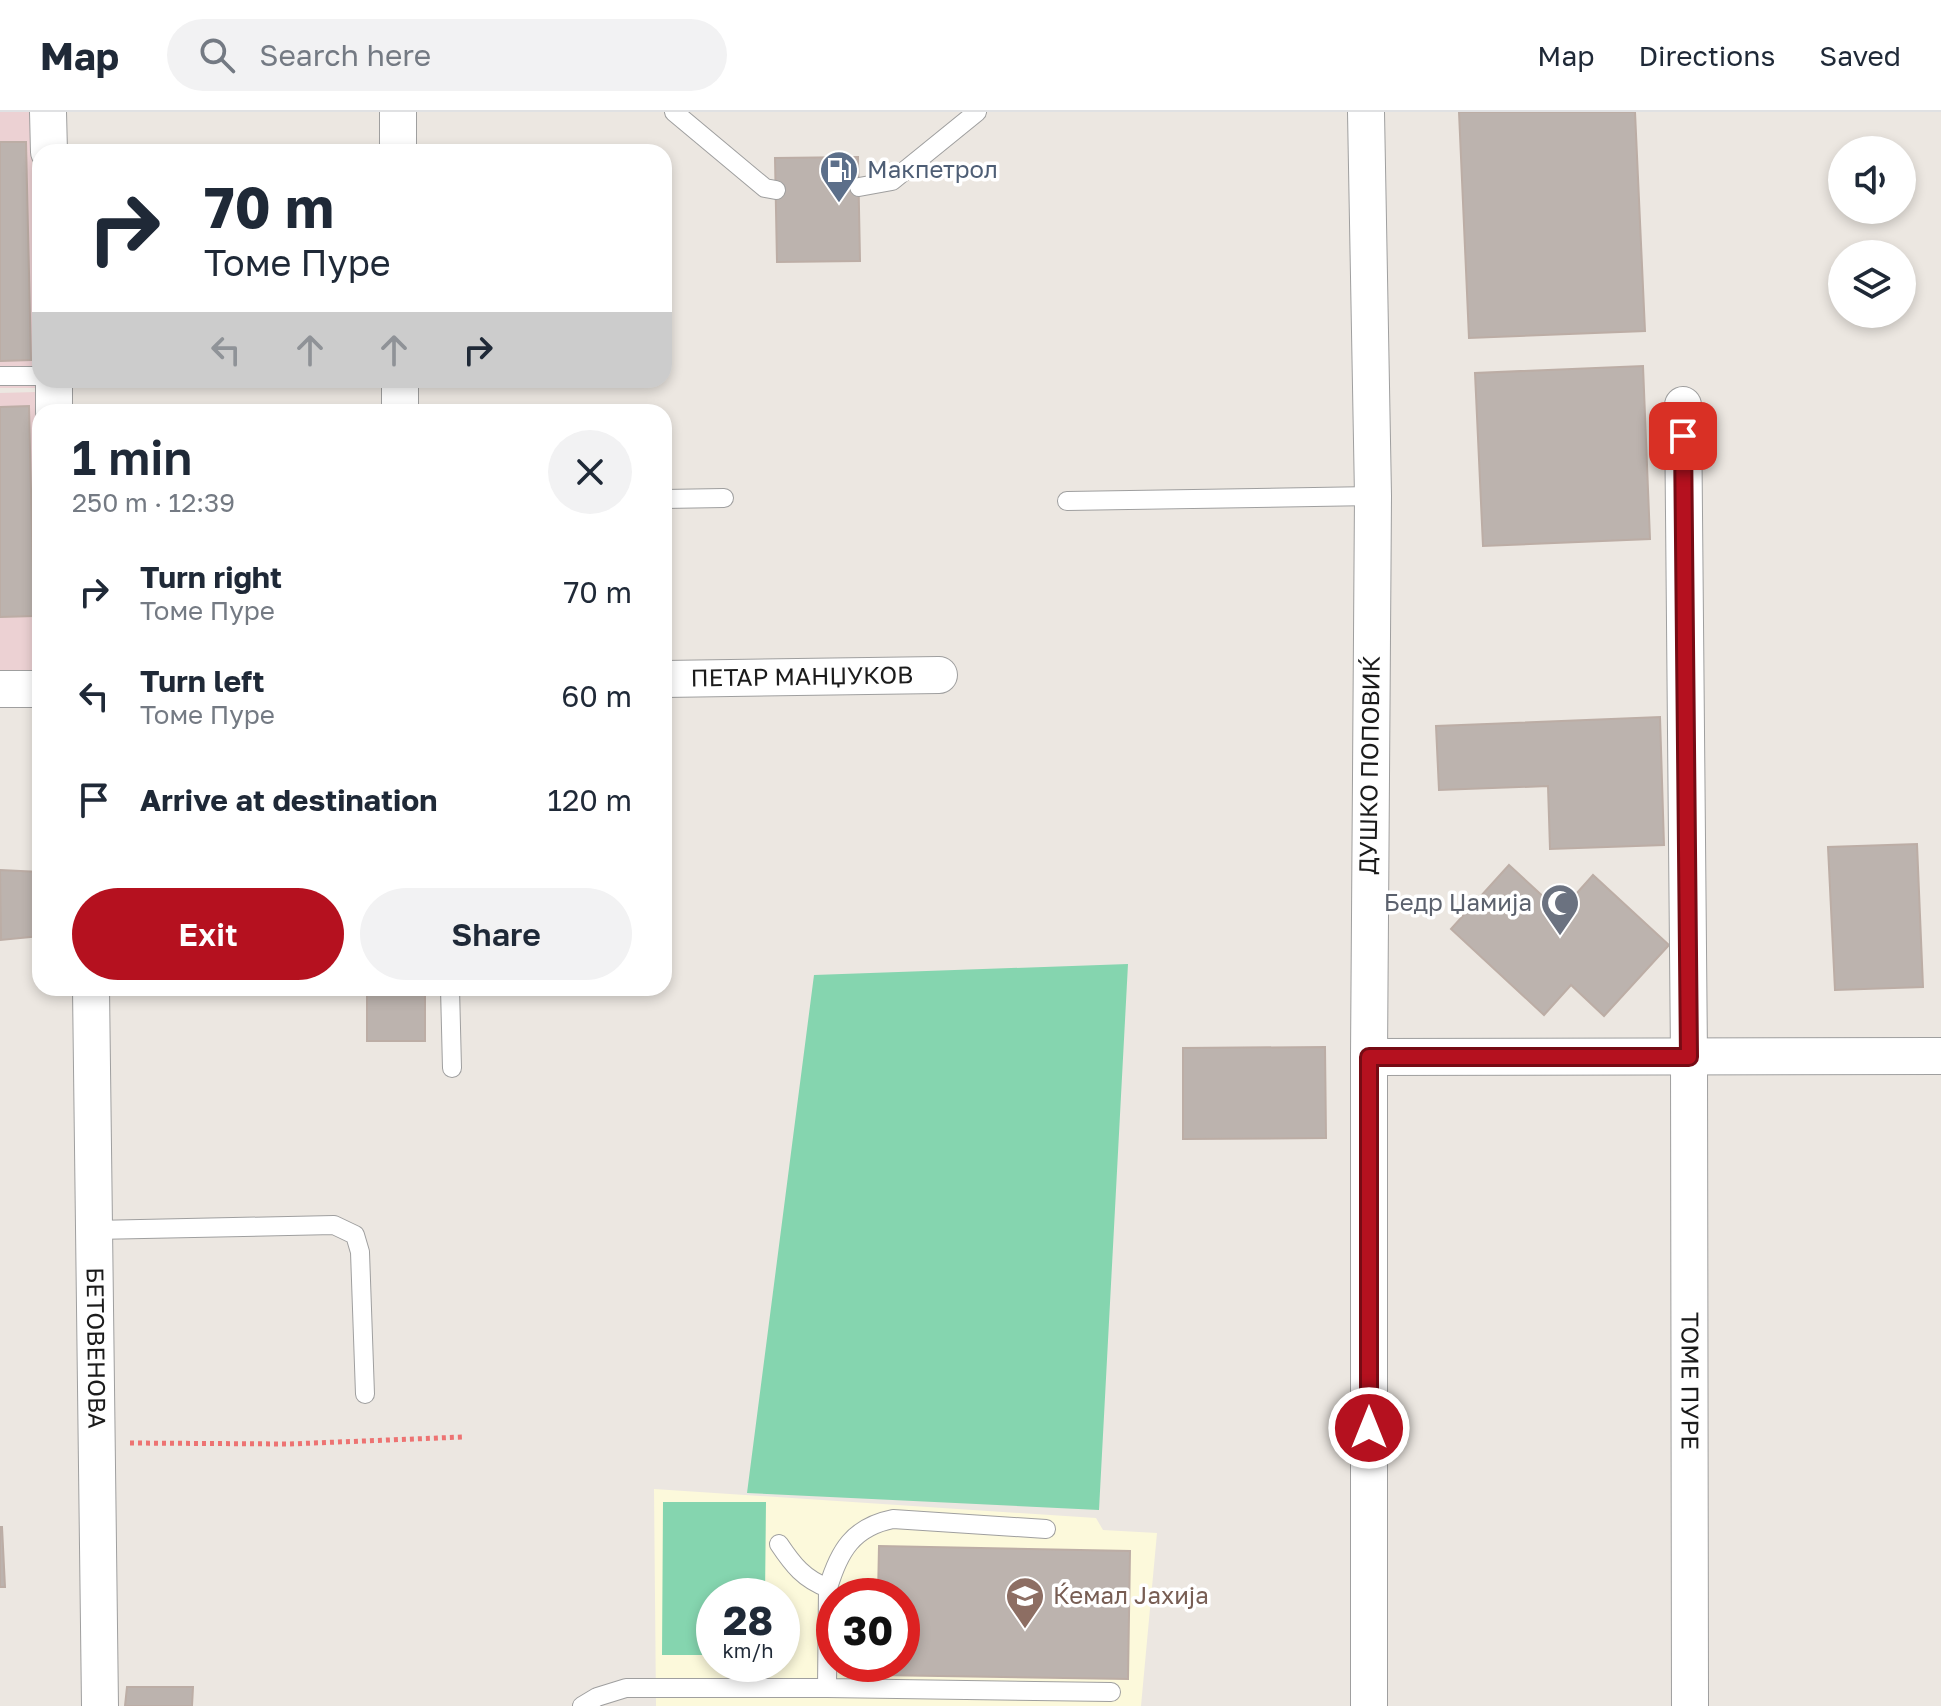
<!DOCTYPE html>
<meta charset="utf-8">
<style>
:root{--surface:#fff;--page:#f2f2f3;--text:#1f2937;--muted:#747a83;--line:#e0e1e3;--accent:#b5111f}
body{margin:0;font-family:"Golos Text",sans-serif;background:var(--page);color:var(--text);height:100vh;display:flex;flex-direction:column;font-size:30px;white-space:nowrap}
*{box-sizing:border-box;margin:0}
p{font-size:26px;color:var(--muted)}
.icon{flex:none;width:44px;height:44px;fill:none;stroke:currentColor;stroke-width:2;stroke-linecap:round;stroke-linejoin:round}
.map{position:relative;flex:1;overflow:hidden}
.panel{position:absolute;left:32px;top:292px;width:640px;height:592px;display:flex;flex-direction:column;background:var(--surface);border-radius:24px;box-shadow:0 4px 12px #0003}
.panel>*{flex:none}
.top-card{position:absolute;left:32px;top:32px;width:640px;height:244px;border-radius:24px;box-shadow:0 4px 12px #0003;background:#fff;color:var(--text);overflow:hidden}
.controls{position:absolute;left:1828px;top:24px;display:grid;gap:16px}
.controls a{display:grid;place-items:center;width:88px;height:88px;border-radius:50%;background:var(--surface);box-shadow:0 4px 12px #0003;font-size:40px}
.speed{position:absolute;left:696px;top:1466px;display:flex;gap:16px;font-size:40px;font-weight:700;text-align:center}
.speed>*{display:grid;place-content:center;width:104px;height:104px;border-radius:50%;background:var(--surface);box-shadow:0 4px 12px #0003;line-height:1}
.speed small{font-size:20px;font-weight:400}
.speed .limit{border:12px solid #d22;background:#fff;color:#111}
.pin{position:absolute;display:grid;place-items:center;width:68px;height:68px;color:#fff;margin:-34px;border-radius:16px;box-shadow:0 4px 12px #0006}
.me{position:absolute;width:88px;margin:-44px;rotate:0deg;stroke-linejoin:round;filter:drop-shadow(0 0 6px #0008)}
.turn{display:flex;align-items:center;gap:28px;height:168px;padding:0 40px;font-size:36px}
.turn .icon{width:104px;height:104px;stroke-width:2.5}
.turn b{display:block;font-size:56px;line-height:68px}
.lanes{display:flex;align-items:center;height:76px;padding:0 40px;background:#0003;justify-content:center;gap:40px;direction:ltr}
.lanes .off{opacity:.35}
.round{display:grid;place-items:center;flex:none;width:84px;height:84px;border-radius:42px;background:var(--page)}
.headline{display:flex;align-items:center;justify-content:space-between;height:136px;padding:0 40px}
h1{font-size:48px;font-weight:600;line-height:60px}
.button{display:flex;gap:16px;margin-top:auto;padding:16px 40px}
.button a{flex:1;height:92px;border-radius:48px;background:var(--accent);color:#fff;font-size:32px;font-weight:600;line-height:92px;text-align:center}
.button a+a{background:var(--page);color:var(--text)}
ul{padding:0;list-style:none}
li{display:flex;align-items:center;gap:24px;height:104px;padding:0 40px}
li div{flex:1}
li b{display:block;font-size:30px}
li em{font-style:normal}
header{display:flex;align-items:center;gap:48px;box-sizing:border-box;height:112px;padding:0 40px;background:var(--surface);border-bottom:2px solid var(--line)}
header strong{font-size:38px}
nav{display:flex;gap:44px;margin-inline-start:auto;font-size:28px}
.search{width:560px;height:72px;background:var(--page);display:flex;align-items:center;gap:20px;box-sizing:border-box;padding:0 28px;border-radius:44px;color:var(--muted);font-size:30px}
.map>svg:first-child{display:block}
.commercial{fill:#ecd1d3}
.education{fill:#fcf9db;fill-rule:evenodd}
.pitch{fill:#85d5af}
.building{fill:#bcb3ae;stroke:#bcada5;stroke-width:2}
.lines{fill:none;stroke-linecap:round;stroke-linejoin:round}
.lane-casing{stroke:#9f9f9f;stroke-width:20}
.street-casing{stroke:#9f9f9f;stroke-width:38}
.path{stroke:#ed7372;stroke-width:5;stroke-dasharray:4 4;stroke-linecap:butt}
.lane{stroke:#fff;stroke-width:18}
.street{stroke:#fff;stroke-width:36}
.route-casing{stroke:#760b14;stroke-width:20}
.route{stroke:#b5111f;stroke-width:14}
.labels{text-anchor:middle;stroke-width:7;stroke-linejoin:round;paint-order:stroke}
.service-label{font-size:24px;fill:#4e5e75;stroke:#fff;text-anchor:start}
.street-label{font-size:24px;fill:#1b1b1b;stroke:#fff}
.worship-label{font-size:24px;fill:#5b616d;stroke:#fff;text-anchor:end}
.education-label{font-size:24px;fill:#785e54;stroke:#fff;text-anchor:start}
</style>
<header>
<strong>Map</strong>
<div class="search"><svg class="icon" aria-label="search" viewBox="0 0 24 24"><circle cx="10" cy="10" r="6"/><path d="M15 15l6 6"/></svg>Search here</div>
<nav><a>Map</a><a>Directions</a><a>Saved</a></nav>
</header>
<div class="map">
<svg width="1941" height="1594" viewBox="0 0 1941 1594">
<rect width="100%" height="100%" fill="#ece7e1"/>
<path class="commercial" d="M0,0h31l6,276h-37z
M37,280l3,282 -40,1v-282z"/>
<path class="education" d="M654,1377l442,29 7,12 54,3 -16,173h-485zM714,1484h68v68h-68zM834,1484h68v68h-68z"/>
<path class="pitch" d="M1128,852l-29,546 -352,-17 67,-518z
M663,1390h103l-1,94h-51v59h-52z"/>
<path class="building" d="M1459,0h176l10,219 -176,7z
M0,30h26l5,218 -31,1z
M858,45l2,104 -83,1 -2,-104z
M1643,254l7,173 -167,7 -8,-173z
M29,294l5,210 -34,1v-210z
M1660,605l4,128 -114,4 -2,-63 -109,4 -3,-64z
M1917,732l6,143 -88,3 -7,-143z
M1509,753l51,47 33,-37 76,70 -65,71 -33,-31 -27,30 -93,-86z
M0,758l40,2v64l-39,4z
M367,876h58v53h-58z
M1325,935l1,91 -143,1v-91z
M0,1415h2l3,60h-5z
M879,1434l251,5 -2,128 -251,-4v-11h25v-68h-24z
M127,1575h66l-1,19h-67z"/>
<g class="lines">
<defs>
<path id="lane" d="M674,0l91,76 11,2
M859,75l33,-6 85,-69
M0,264h40
M664,387l60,-1
M1067,389l306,-5
M450,876l2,80
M94,1118l240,-5 21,10 5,17 5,142
M779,1432c14,21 25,35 49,44l-1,100
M828,1476c11,-37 25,-61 65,-69l153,10
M582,1594l15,-9 29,-9h201l284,4"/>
<g id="street">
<path d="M48,0l1,40"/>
<path d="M398,0v40"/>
<path d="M1366,0l7,384 -4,561v649"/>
<path d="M54,268v32"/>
<path d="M400,268v32"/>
<path id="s1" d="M1683,293l6,652 1,649"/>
<path id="s2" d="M664,567l275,-4"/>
<path d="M0,577h40"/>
<path id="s3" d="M91,876l9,718"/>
<path d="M1369,945l572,-1"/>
</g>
</defs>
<use href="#lane" class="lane-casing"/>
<use href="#street" class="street-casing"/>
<path class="path" d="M130,1331l159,1 174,-7"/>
<use href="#lane" class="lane"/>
<use href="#street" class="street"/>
</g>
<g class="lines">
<defs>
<path id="route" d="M1369,1316v-371h320l-6,-621"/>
</defs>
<use href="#route" class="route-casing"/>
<use href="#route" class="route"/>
</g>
<defs>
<symbol id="fuel-pin" viewBox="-11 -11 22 30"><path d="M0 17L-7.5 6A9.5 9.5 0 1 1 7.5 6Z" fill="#5c6f8a" stroke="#fff"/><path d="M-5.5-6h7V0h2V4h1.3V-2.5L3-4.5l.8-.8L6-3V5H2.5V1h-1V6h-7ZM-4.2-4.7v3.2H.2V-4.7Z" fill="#fff"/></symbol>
<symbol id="mosque-pin" viewBox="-11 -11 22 30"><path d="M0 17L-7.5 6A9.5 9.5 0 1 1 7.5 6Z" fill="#6b7280" stroke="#fff"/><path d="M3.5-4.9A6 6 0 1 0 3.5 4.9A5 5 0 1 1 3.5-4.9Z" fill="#fff"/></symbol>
<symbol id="school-pin" viewBox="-11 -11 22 30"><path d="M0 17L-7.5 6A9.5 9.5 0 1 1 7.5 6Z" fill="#8d6e63" stroke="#fff"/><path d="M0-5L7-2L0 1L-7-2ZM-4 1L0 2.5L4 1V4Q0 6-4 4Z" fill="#fff"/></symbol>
</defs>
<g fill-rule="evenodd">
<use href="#fuel-pin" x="817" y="36" width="44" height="60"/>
<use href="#mosque-pin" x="1538" y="769" width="44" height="60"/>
<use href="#school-pin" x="1003" y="1462" width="44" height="60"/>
</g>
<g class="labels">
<g class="service-label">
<text x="867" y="66">Макпетрол</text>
</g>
<g class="street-label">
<text dy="8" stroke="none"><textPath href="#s2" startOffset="138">ПЕТАР МАНЏУКОВ</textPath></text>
<text transform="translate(1370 653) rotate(-89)" y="8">ДУШКО ПОПОВИЌ</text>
<text dy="8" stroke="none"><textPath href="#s3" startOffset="360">БЕТОВЕНОВА</textPath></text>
<text dy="8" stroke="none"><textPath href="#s1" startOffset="976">ТОМЕ ПУРЕ</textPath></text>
</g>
<g class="worship-label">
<text x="1532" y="799">Бедр Џамија</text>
</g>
<g class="education-label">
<text x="1053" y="1492">Ќемал Јахија</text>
</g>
</g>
</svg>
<div class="controls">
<a><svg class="icon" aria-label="sound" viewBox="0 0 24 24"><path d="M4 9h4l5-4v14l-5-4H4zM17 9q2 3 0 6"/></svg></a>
<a><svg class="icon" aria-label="layers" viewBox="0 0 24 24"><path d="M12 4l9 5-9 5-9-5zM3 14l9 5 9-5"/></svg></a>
</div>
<div class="speed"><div>28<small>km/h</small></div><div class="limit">30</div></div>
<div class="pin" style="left:1683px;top:324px;background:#d93025"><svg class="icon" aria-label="arrive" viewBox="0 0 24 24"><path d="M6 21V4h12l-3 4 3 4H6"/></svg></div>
<svg class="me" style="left:1369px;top:1316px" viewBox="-20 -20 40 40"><circle r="17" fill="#b5111f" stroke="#fff" stroke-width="3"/><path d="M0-11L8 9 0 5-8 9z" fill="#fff"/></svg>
<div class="top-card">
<div class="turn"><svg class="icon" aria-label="right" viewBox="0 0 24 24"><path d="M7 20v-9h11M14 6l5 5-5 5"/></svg><div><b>70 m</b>Томе Пуре</div></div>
<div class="lanes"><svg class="icon off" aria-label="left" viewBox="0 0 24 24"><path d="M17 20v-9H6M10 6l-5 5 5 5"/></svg><svg class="icon off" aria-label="ahead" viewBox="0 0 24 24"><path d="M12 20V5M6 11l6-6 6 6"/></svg><svg class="icon off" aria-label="ahead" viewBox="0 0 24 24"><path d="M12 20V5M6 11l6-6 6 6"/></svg><svg class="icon" aria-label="right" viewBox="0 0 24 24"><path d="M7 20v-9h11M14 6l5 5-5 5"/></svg></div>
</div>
<section class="panel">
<div class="headline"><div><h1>1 min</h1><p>250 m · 12:39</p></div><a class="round"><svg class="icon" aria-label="close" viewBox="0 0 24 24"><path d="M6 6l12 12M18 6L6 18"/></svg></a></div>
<ul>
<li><svg class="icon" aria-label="right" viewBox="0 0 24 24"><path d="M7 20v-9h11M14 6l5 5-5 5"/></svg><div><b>Turn right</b><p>Томе Пуре</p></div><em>70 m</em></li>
<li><svg class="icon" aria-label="left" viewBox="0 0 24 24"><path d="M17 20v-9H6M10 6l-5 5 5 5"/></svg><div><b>Turn left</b><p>Томе Пуре</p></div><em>60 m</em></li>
<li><svg class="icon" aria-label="arrive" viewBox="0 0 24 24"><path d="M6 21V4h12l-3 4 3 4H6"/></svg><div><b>Arrive at destination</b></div><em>120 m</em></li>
</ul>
<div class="button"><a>Exit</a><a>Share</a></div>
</section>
</div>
